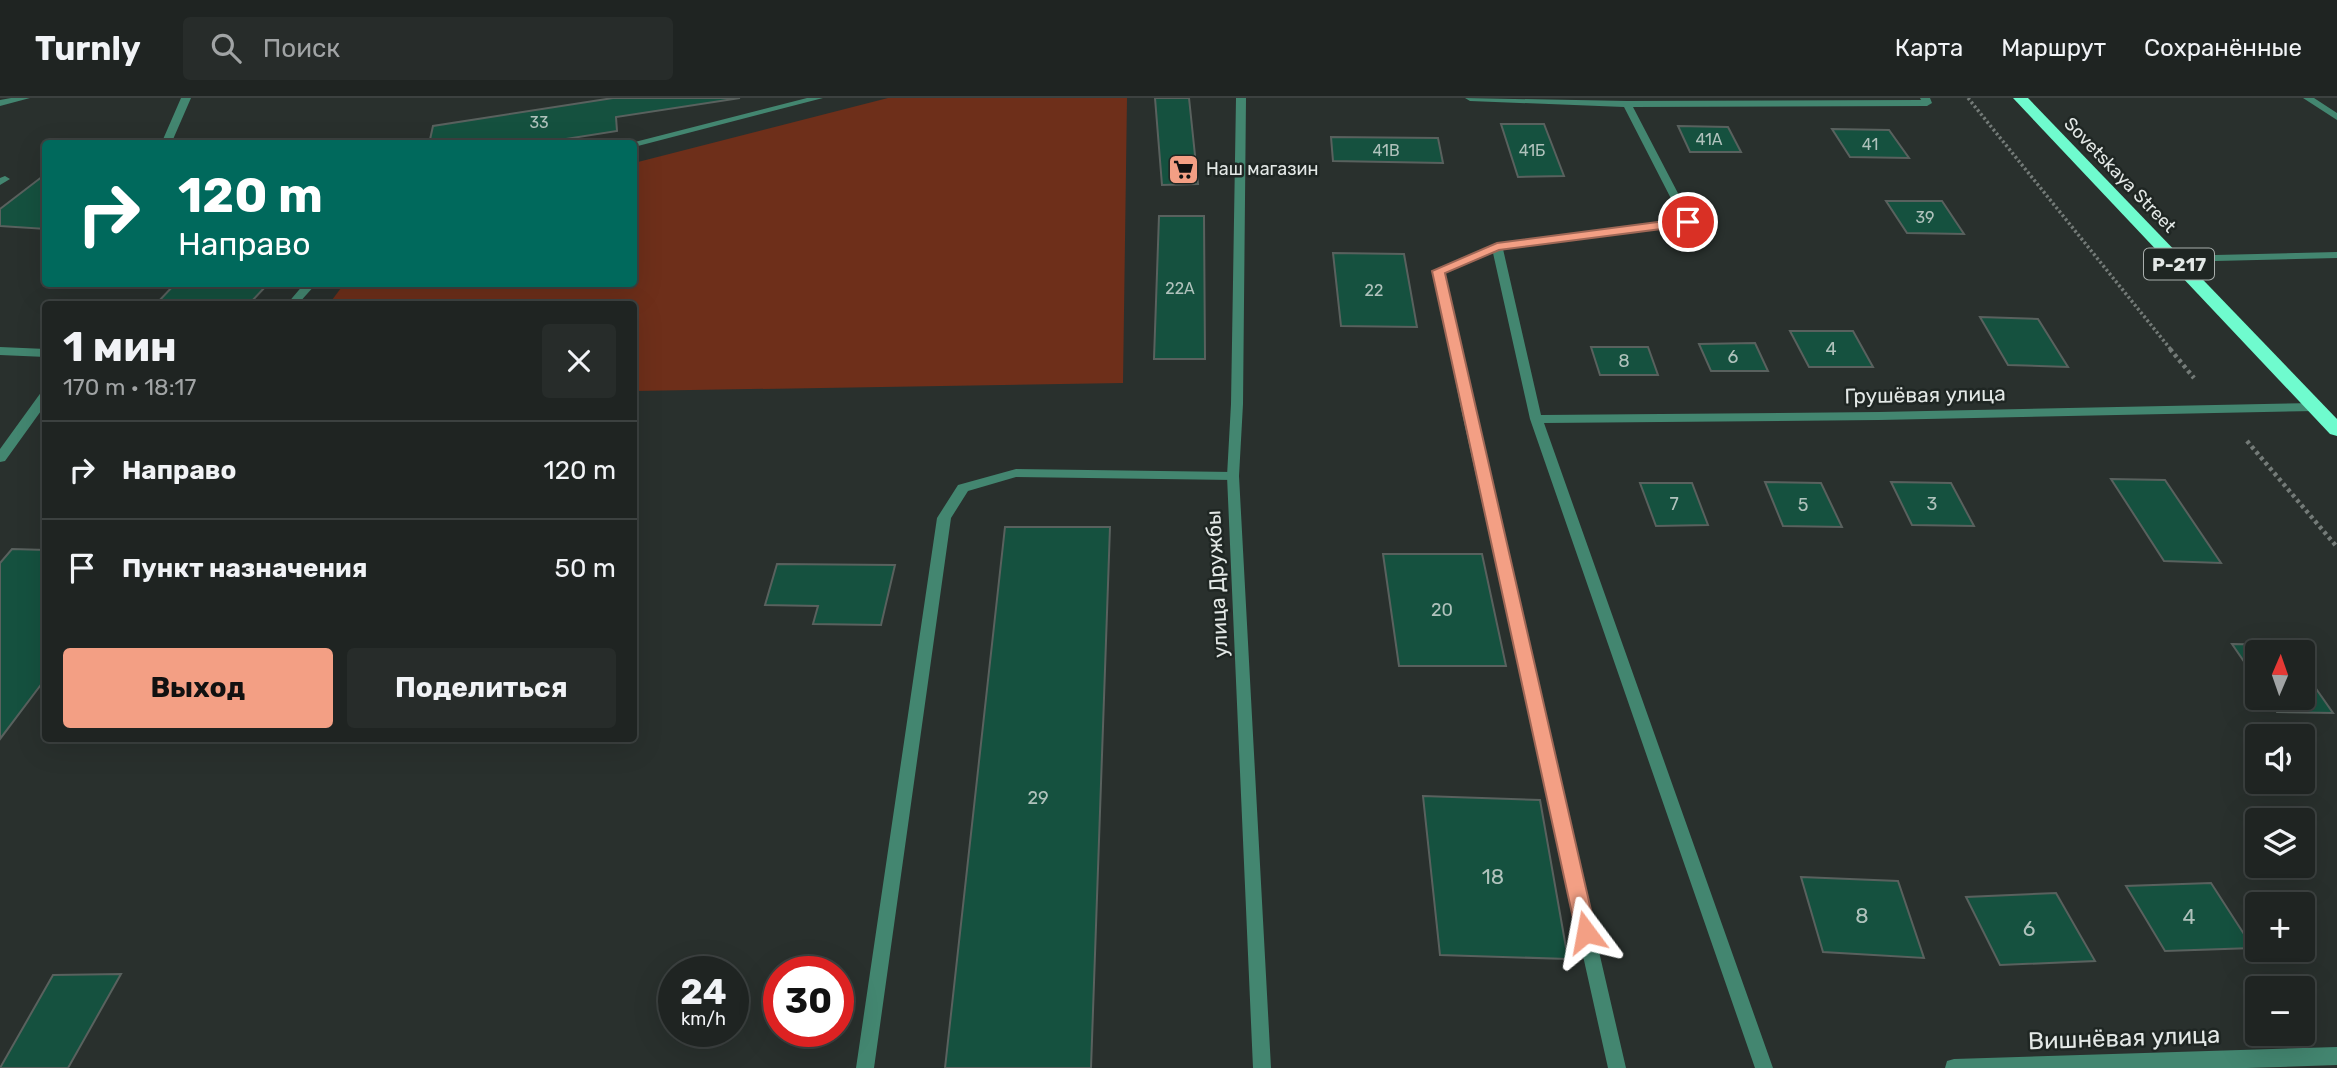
<!DOCTYPE html>
<html lang="ru">
<meta charset="utf-8">
<style>
:root{--surface:#1f2422;--page:#272c2a;--text:#f1f3f6;--muted:#a1a4a5;--line:#3c4140;--accent:#f39f84}
body{margin:0;font-family:Rubik,sans-serif;background:var(--page);color:var(--text);height:100vh;display:flex;flex-direction:column;font-size:26px;white-space:nowrap}
*{box-sizing:border-box;margin:0}
p{font-size:23px;color:var(--muted)}
.icon{flex:none;width:38px;height:38px;fill:none;stroke:currentColor;stroke-width:2;stroke-linecap:round;stroke-linejoin:round}
.map{position:relative;flex:1;overflow:hidden}
.panel{position:absolute;left:42px;top:203px;width:595px;height:441px;display:flex;flex-direction:column;background:var(--surface);border-radius:7px;box-shadow:0 7px 28px #0002,0 0 0 2px var(--line)}
.panel>*{flex:none}
.hud{position:absolute;left:42px;top:42px;width:595px;height:147px;border-radius:7px;box-shadow:0 7px 28px #0002,0 0 0 2px var(--line);background:#00695c;color:#fff;overflow:hidden}
.needle{width:46px;rotate:2deg}
.fabs{position:absolute;left:2245px;top:542px;display:grid;gap:14px}
.fabs a{display:grid;place-items:center;width:70px;height:70px;border-radius:7px;background:var(--surface);box-shadow:0 7px 28px #0002,0 0 0 2px var(--line);font-size:35px}
.speed{position:absolute;left:658px;top:858px;display:flex;gap:14px;font-size:35px;font-weight:700;text-align:center}
.speed>*{display:grid;place-content:center;width:91px;height:91px;border-radius:50%;background:var(--surface);box-shadow:0 7px 28px #0002,0 0 0 2px var(--line);line-height:1}
.speed small{font-size:18px;font-weight:400}
.speed .limit{border:10px solid #d22;background:#fff;color:#111}
.pin{position:absolute;display:grid;place-items:center;width:60px;height:60px;color:#fff;margin:-30px;border:4px solid #fff;border-radius:50%;box-shadow:0 2px 7px #0007}
.me{position:absolute;width:77px;margin:-38px;rotate:347deg;stroke-linejoin:round;filter:drop-shadow(0 0 5px #0008)}
.turn{display:flex;align-items:center;gap:24px;height:147px;padding:0 21px;font-size:32px}
.turn .icon{width:91px;height:91px;stroke-width:2.5}
.turn b{display:block;font-size:49px;line-height:60px}
.round{display:grid;place-items:center;flex:none;width:74px;height:74px;border-radius:7px;background:var(--page)}
.summary{display:flex;align-items:center;justify-content:space-between;height:119px;padding:0 21px}
h1{font-size:42px;font-weight:700;line-height:52px}
.button{display:flex;gap:14px;margin-top:auto;padding:14px 21px}
.button a{flex:1;height:80px;border-radius:7px;background:var(--accent);color:#111;font-size:28px;font-weight:700;line-height:80px;text-align:center}
.button a+a{background:var(--page);color:var(--text)}
ul{padding:0;list-style:none}
li{display:flex;align-items:center;gap:21px;height:98px;padding:0 21px;border-top:2px solid var(--line)}
li div{flex:1}
li b{display:block;font-size:26px}
li em{font-style:normal}
header{display:flex;align-items:center;gap:42px;box-sizing:border-box;height:98px;padding:0 35px;background:var(--surface);border-bottom:2px solid var(--line)}
header strong{font-size:33px}
nav{display:flex;gap:38px;margin-inline-start:auto;font-size:24px}
.search{width:490px;height:63px;background:var(--page);display:flex;align-items:center;gap:18px;box-sizing:border-box;padding:0 24px;border-radius:7px;color:var(--muted);font-size:26px}
.map>svg:first-child{display:block}
.green{fill:#6e2f1a}
.building{fill:#15513f;stroke:#59615e;stroke-width:2}
.lines{fill:none;stroke-linecap:round;stroke-linejoin:round}
.path-far1{stroke:#747b78;stroke-width:3.5;stroke-dasharray:2.5 2.5;stroke-linecap:butt}
.path{stroke:#747b78;stroke-width:4.5;stroke-dasharray:3.5 3.5;stroke-linecap:butt}
.lane{fill:#438670;fill-rule:evenodd}
.street{fill:#438670;fill-rule:evenodd}
.highway{fill:#6ffbce;fill-rule:evenodd}
.route{fill:#f39f84;stroke:#9e6756;stroke-width:2}
.labels{text-anchor:middle;stroke-width:5;stroke-linejoin:round;paint-order:stroke}
.far-number-label{font-size:16px;fill:#b0c2bc}
.far-poi-label{font-size:18px;fill:#e3e8e6;stroke:#1f2623;text-anchor:start}
.far-street-label{font-size:18px;fill:#e3e8e6;stroke:#1f2623}
.number-label{font-size:18px;fill:#b0c2bc}
.shield{fill:#1f2623;stroke:#a8aeac;stroke-width:2}
.shield-label{font-size:19px;font-weight:bold;fill:#e3e8e6}
.street-label{font-size:21px;fill:#e3e8e6;stroke:#1f2623}
.near-number-label{font-size:21px;fill:#b0c2bc}
.near-street-label{font-size:24px;fill:#e3e8e6;stroke:#1f2623}
</style>
<header>
<strong>Turnly</strong>
<div class="search"><svg class="icon" aria-label="search" viewBox="0 0 24 24"><circle cx="10" cy="10" r="6"/><path d="M15 15l6 6"/></svg>Поиск</div>
<nav><a>Карта</a><a>Маршрут</a><a>Сохранённые</a></nav>
</header>
<div class="map">
<svg width="2337" height="970" viewBox="0 0 2337 970">
<rect width="100%" height="100%" fill="#29302d"/>
<path class="green" d="M888,0h239l-4,285 -489,8v-87h-305l15,-20h290v-121z"/>
<path class="building" d="M613,0h127l-124,19 1,14 -83,13h-105l4,-18z
M1155,0h34l9,86 -36,1z
M1501,26h43l20,52 -46,1z
M1678,28l50,1 13,25h-51z
M1832,31l57,1 20,28 -59,-1z
M1331,39l107,1 5,25 -110,-2z
M43,78l3,1v52l-46,-3v-17z
M1886,103h56l22,33 -57,-1z
M1159,118h45l1,143h-51z
M1333,155l71,1 13,73 -76,-1z
M175,186h93l-19,20h-93z
M1980,219l58,2 30,48 -60,-2z
M1790,233h63l20,36h-64z
M1755,245l13,28h-57l-12,-27z
M1591,249h57l10,28h-58z
M2111,381l54,1 56,83 -57,-2z
M1765,384l56,1 21,44 -59,-1z
M1891,384l60,1 23,43 -62,-1z
M1640,385h52l16,42 -52,1z
M1005,429h105l-19,541h-146z
M12,451l34,1v128l-46,61v-176z
M1383,456h99l24,112h-107z
M777,466l118,1 -14,60 -68,-1 5,-18 -53,-1z
M2232,546l53,1 6,8h-33v29z
M2303,572l30,43 -56,-1 -9,-14h35z
M1423,698l117,4 28,159 -128,-4z
M1801,779l97,4 26,77 -101,-6z
M2211,785l42,65 -88,3 -39,-65z
M2056,795l39,68 -95,4 -34,-68z
M121,876l-53,94h-68l53,-93z"/>
<g class="lines">
<path class="path-far1" d="M1968,0l204,253"/>
<path class="path" d="M2170,251l24,29
M2247,343l90,106"/>
<path class="lane" d="M181,0h10l-20,46h-10z
M807,0h16l-189,49v-3h-7z
M2303,0h11l23,15v7z
M5,78l5,3 -10,6v-7z
M2337,154v6l-163,4 -5,-3 5,-3z
M304,186h12l-18,20h-11z
M0,249l46,2v8l-46,-2z
M46,292v14l-41,57 -5,1v-13l42,-58z
M1016,371l217,3 6,4 -6,4 -217,-3 -48,14 -17,27 -77,550h-18l81,-550 21,-33z"/>
<path class="street" d="M11,0h19l-30,8v-6z
M1236,0h10l-3,306 -4,72 32,592h-18l-26,-592 4,-72z
M1465,0l162,3 294,-1 -1,-2h10l2,5 -5,3 -294,1 60,115 -5,3 -185,24 38,166 338,-3 436,-9 6,4 -6,4 -436,9 -335,3 229,645h-18l-225,-649 -37,-166 -49,20 30,140 152,655h-18l-146,-655 -29,-142 64,-27 185,-24 -58,-113 -154,-6z
M2337,949v18l-90,3h-302l2,-7 7,-2z"/>
<path class="highway" d="M2013,0h15l309,321v17l-7,-2z"/>
</g>
<path class="route" d="M1688,120l6,4 -2,3 -193,25 -54,23 151,659 -3,6 -7,3 -7,-3 -3,-6 -144,-661 65,-28z"/>
<defs>
<symbol id="supermarket-square" viewBox="-11 -11 22 22"><rect x="-9" y="-9" width="18" height="18" rx="4" fill="#f39f84" stroke="#1f2623"/><path d="M-6-5.5h2.5l.6 2H6L4.5 2H-2.5L-4.4-4H-6ZM-1.5 3.2a1.3 1.3 0 1 0 .1 0ZM3 3.2a1.3 1.3 0 1 0 .1 0Z" fill="#111"/></symbol>
</defs>
<g fill-rule="evenodd">
<use href="#supermarket-square" x="1166" y="54" width="35" height="35"/>
</g>
<g class="labels">
<g class="far-number-label">
<text x="539" y="30">33</text>
<text x="1709" y="47">41А</text>
<text x="1870" y="52">41</text>
<text x="1386" y="58">41В</text>
<text x="1532" y="58">41Б</text>
<text x="1925" y="125">39</text>
<text x="1180" y="196">22А</text>
<text x="1374" y="198">22</text>
</g>
<g class="far-poi-label">
<text x="1206" y="77">Наш магазин</text>
</g>
<g class="far-street-label">
<text transform="translate(2120 77) rotate(46)" y="6">Sovetskaya Street</text>
</g>
<g class="number-label">
<text x="1831" y="257">4</text>
<text x="1733" y="265">6</text>
<text x="1624" y="269">8</text>
<text x="1674" y="412">7</text>
<text x="1932" y="412">3</text>
<text x="1803" y="413">5</text>
<text x="1442" y="518">20</text>
<text x="1038" y="706">29</text>
</g>
<rect class="shield" x="2144" y="150.5" width="70" height="31" rx="5"/>
<g class="shield-label">
<text x="2179" y="173">Р-217</text>
</g>
<g class="street-label">
<text transform="translate(1925 297) rotate(-1)" y="7">Грушёвая улица</text>
<text transform="translate(1217 486) rotate(-93)" y="7">улица Дружбы</text>
</g>
<g class="near-number-label">
<text x="1493" y="786">18</text>
<text x="1862" y="825">8</text>
<text x="2189" y="826">4</text>
<text x="2029" y="838">6</text>
</g>
<g class="near-street-label">
<text transform="translate(2124 940) rotate(-2)" y="8">Вишнёвая улица</text>
</g>
</g>
</svg>
<div class="fabs">
<a><svg class="needle" viewBox="-14 -14 28 28"><path d="M0-13l5 13h-10z" fill="#e53935"/><path d="M0 13l5-13h-10z" fill="#a1a4a5"/></svg></a>
<a><svg class="icon" aria-label="sound" viewBox="0 0 24 24"><path d="M4 9h4l5-4v14l-5-4H4zM17 9q2 3 0 6"/></svg></a>
<a><svg class="icon" aria-label="layers" viewBox="0 0 24 24"><path d="M12 4l9 5-9 5-9-5zM3 14l9 5 9-5"/></svg></a>
<a>+</a>
<a>−</a>
</div>
<div class="speed"><div>24<small>km/h</small></div><div class="limit">30</div></div>
<div class="pin" style="left:1688px;top:124px;background:#d93025"><svg class="icon" aria-label="arrive" viewBox="0 0 24 24"><path d="M6 21V4h12l-3 4 3 4H6"/></svg></div>
<svg class="me" style="left:1586px;top:834px" viewBox="-20 -20 40 40"><path d="M0-17L14 15 0 8-14 15z" fill="#f39f84" stroke="#fff" stroke-width="4"/></svg>
<div class="hud">
<div class="turn"><svg class="icon" aria-label="right" viewBox="0 0 24 24"><path d="M7 20v-9h11M14 6l5 5-5 5"/></svg><div><b>120 m</b>Направо</div></div>
</div>
<section class="panel">
<div class="summary"><div><h1>1 мин</h1><p>170 m · 18:17</p></div><a class="round"><svg class="icon" aria-label="close" viewBox="0 0 24 24"><path d="M6 6l12 12M18 6L6 18"/></svg></a></div>
<ul>
<li><svg class="icon" aria-label="right" viewBox="0 0 24 24"><path d="M7 20v-9h11M14 6l5 5-5 5"/></svg><div><b>Направо</b></div><em>120 m</em></li>
<li><svg class="icon" aria-label="arrive" viewBox="0 0 24 24"><path d="M6 21V4h12l-3 4 3 4H6"/></svg><div><b>Пункт назначения</b></div><em>50 m</em></li>
</ul>
<div class="button"><a>Выход</a><a>Поделиться</a></div>
</section>
</div>
